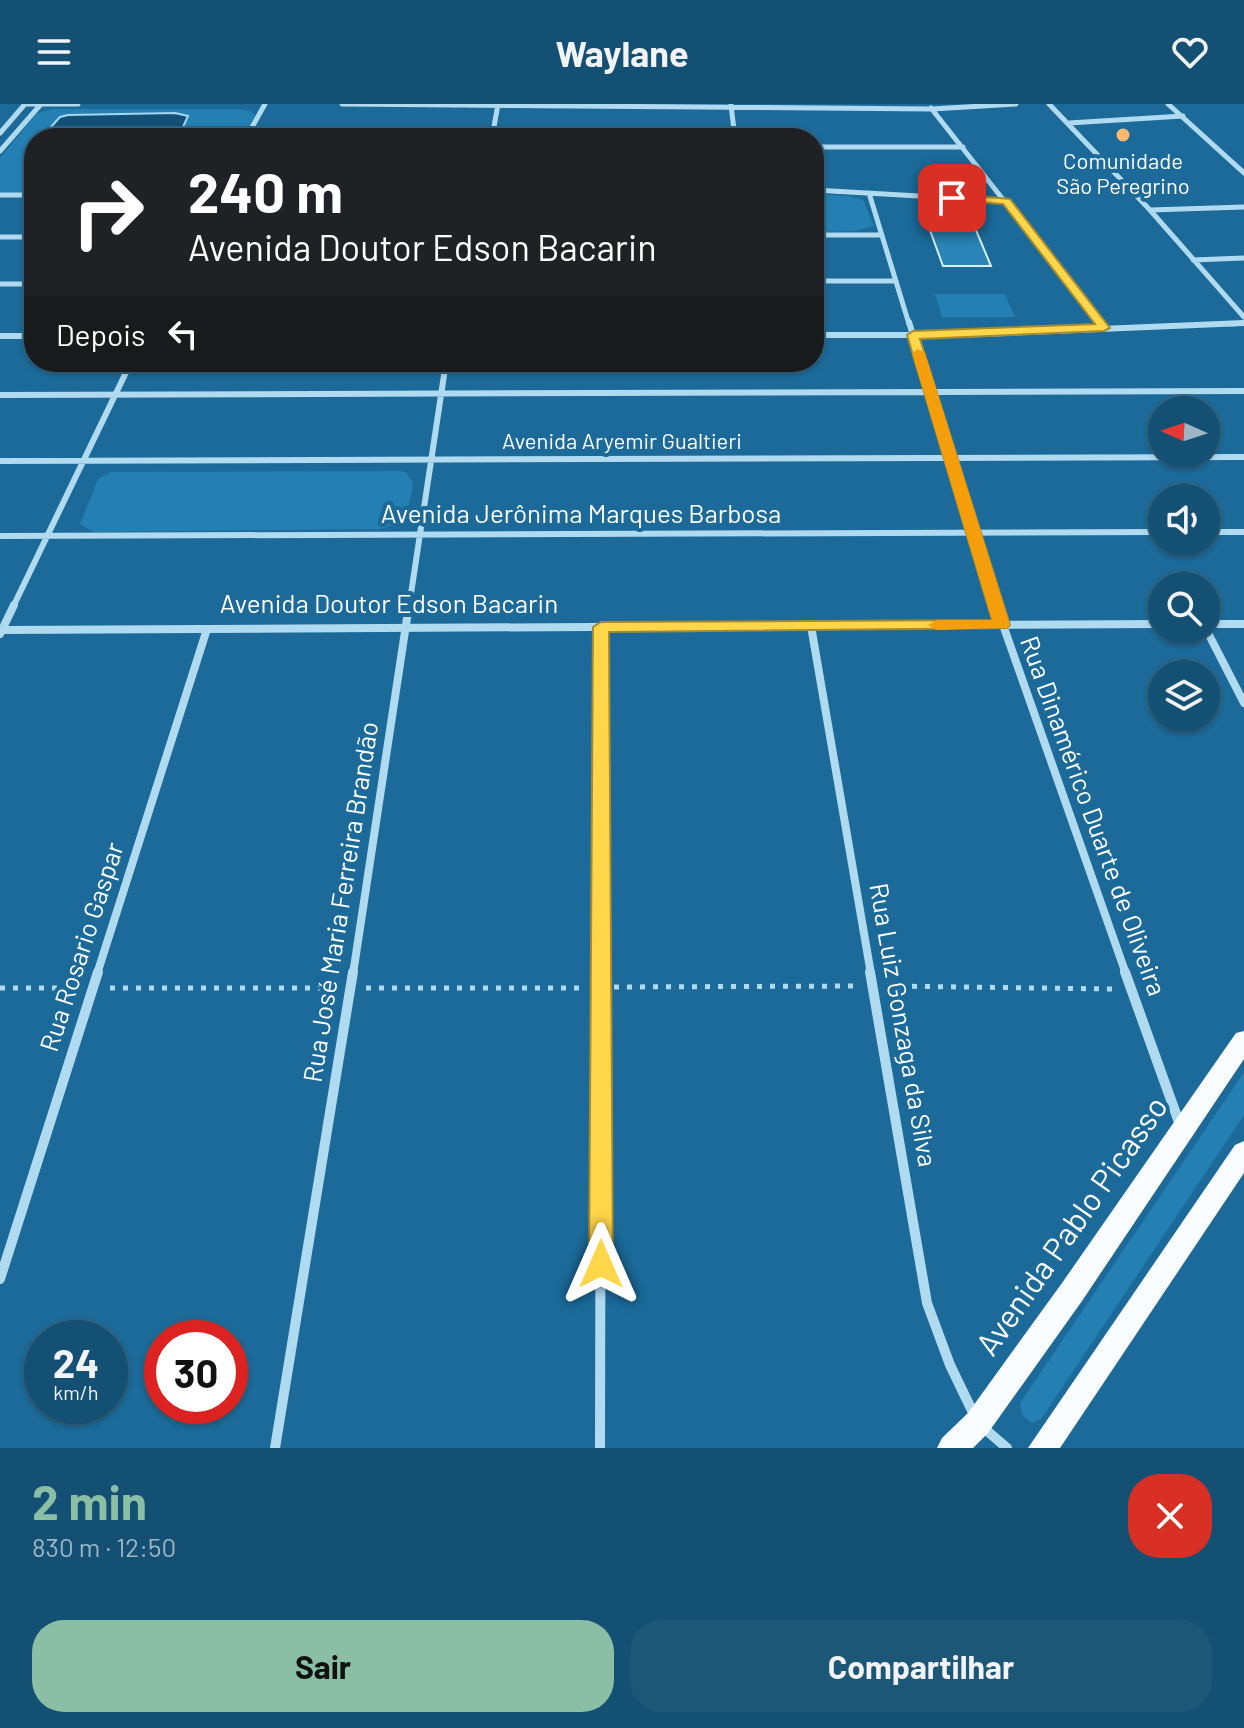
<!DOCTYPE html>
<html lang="pt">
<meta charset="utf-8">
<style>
:root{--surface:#145073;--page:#1d5778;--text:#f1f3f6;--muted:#9db5c4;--line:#336785;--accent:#8abfa5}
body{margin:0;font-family:Barlow,sans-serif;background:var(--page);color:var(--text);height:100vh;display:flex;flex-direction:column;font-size:30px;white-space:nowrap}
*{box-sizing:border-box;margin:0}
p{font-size:26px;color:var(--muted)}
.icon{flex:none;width:44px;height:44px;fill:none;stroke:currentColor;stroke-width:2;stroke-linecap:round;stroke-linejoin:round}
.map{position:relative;height:1344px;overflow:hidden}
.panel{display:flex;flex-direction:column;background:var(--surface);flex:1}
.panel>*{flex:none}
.top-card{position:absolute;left:24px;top:24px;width:800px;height:244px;border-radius:32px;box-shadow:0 2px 6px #0004,0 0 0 2px var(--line);background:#202124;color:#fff;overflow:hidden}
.needle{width:52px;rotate:273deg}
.buttons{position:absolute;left:1148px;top:292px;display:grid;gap:16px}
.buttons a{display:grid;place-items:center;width:72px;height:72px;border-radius:50%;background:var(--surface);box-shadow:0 2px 6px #0004,0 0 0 2px var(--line);font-size:40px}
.speed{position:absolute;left:24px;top:1216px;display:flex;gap:16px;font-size:40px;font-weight:700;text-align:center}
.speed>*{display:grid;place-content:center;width:104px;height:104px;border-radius:50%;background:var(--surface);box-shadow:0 2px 6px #0004,0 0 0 2px var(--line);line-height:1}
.speed small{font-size:20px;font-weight:400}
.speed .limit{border:12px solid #d22;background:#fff;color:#111}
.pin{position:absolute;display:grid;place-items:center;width:68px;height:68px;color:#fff;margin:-34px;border-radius:16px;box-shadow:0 4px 12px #0006}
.me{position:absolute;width:88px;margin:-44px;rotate:0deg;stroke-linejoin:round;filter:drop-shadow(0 0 6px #0008)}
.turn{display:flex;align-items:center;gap:28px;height:168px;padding:0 32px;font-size:36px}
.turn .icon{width:104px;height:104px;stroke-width:2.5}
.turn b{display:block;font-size:56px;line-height:68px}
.then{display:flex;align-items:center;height:76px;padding:0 32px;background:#0003;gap:16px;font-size:30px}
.round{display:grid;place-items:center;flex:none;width:84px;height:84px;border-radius:32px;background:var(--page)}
.head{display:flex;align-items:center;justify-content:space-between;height:136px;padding:0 32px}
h1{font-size:48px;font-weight:700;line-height:60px;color:var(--accent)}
.action{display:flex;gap:16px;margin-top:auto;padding:16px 32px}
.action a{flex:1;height:92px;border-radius:32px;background:var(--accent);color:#111;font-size:32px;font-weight:700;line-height:92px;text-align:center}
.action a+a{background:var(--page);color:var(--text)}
header{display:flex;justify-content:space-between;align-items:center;height:104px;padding:0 32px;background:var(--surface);font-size:36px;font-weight:700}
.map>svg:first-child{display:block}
.green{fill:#247fb2}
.water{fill:#125077;stroke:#a3d7f2;stroke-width:2}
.building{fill:#2a84b7;stroke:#d7effb;stroke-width:2}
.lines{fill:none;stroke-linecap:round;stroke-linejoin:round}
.path{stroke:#b0daf0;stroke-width:5;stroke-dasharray:5 8;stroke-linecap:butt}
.minor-far3{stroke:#b0daf0;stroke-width:5}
.minor-far2{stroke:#b0daf0;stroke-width:6}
.minor-far1{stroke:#b0daf0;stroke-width:8}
.minor{stroke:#b0daf0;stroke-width:10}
.tertiary{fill:#b0daf0;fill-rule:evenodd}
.primary{fill:#fafdff;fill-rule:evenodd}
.route{fill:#ffd54a;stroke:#a68a30;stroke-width:2}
.slow{fill:#f59e0b}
.poi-dot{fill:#ffba70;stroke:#1b6a99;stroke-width:3}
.labels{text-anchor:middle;stroke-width:8;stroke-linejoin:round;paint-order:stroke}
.far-poi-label{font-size:22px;fill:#fff;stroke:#1b6a99}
.far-street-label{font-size:22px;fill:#fff;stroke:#1b6a99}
.street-label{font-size:26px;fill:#fff;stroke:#1b6a99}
.near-street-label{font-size:32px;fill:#fff;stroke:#1b6a99}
</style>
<header><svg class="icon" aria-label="menu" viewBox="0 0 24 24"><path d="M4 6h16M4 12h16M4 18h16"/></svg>Waylane<svg class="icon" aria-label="heart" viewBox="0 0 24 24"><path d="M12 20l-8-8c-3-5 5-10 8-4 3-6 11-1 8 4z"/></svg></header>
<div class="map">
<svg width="1244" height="1344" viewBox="0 0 1244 1344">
<rect width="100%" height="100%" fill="#1b6a99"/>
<path class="green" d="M51,5h186l14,2 4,4 -12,23h-209v55h-34v-35l37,-45z
M814,90l34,2 15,4 11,26 -19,5 -41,1z
M935,190h70l10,23h-73z
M398,367l8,1 7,11c-4,25 -5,41 -33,46l-286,3 -14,-8 18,-45 13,-7z
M1244,968v43l-203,304 -9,4 -10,-8 -2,-12z"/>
<path class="water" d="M175,9l13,3 -10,22h-137l19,-21 8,-2z"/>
<path class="building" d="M923,107h45l23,55h-48z"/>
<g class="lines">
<path class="path" d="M886,882l228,3
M614,883l244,-1
M0,884h78
M110,884h224
M366,884h220"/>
<path class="minor-far3" d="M25,0h53
M342,0l590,5 84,-5
M1049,0l101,106 94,107
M1168,0l76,69
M731,1l4,33
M931,4l170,216
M1069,19l114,-7
M0,29l25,-29
M246,34l19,-34
M492,34l6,-34
M814,43h149
M0,47l41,-47
M814,86l192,11
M869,89l40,131
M0,91h34
M1150,106l94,-3
M814,131h67
M0,133h34
M1193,156l51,-2
M814,177h82
M0,180h34
M1231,220l13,-1"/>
<path class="minor-far2" d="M909,218l87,285
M1099,218l5,6
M814,231h142l288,-12
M0,232h34
M0,291l1244,-4
M0,357l1244,-4
M1206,428h38
M0,432l1162,-4
M13,503l118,-245
M409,503l37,-245"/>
<path class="minor-far1" d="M996,501l130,369
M811,522l60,348
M1206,525l38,74
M0,530l14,-29
M97,870l110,-345
M353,870l56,-369
M601,870v-347"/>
<path class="minor" d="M870,868l57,331 23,62 28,58 29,25
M1125,868l55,153
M0,1175l98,-307
M275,1344l78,-476
M600,1344l1,-476"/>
<path class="tertiary" d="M1162,516v8l-1162,6v-8z
M1206,516h38v8h-38z"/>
<path class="primary" d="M1244,927v28l-162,242 -94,132 -15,15h-36l5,-10 26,-25 94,-130 174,-250z
M1244,1037v32l-184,275h-32l207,-303z"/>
</g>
<path class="route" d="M952,90l58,5 100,129 -6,3 -184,8 90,286 -3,3 -398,4 4,632 -4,7 -8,4 -9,-4 -3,-7 4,-637 8,-5 391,-2 -85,-285 6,-4 182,-7 -92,-120 -55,-4v-5z"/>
<path class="slow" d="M918,245l7,4 85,272 -3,3 -70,2 -9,-5 9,-5h55l-80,-267z"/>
<circle class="poi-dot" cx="1123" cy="31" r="8"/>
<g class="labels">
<g class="far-poi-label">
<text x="1123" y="65">Comunidade<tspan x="1123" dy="25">São Peregrino</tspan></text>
</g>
<g class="far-street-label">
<text x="622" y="345">Avenida Aryemir Gualtieri</text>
</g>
<g class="street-label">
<text x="581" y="419">Avenida Jerônima Marques Barbosa</text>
<text x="389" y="509">Avenida Doutor Edson Bacarin</text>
<text transform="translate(1093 712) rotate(70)" y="9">Rua Dinamérico Duarte de Oliveira</text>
<text transform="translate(341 798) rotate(-81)" y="9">Rua José Maria Ferreira Brandão</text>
<text transform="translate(82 843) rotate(-72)" y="9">Rua Rosario Gaspar</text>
<text transform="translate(903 921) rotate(80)" y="9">Rua Luiz Gonzaga da Silva</text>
</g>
<g class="near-street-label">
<text transform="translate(1072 1122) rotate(-55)" y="11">Avenida Pablo Picasso</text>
</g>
</g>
</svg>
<div class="buttons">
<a><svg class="needle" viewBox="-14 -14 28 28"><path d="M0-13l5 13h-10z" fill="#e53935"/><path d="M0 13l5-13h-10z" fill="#9db5c4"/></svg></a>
<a><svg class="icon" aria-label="sound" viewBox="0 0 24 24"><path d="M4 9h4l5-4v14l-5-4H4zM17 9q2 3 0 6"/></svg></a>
<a><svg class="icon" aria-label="search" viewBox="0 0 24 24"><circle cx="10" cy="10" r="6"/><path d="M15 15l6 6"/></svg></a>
<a><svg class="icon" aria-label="layers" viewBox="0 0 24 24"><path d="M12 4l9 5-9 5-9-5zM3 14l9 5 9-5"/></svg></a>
</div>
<div class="speed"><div>24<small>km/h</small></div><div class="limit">30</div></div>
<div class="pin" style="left:952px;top:94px;background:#d93025"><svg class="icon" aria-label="arrive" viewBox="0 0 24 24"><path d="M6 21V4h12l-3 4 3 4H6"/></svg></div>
<svg class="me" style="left:601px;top:1160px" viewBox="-20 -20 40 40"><path d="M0-17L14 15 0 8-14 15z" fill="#ffd54a" stroke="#fff" stroke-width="4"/></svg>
<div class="top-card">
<div class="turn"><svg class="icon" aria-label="right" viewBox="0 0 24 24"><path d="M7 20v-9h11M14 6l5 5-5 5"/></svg><div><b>240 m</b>Avenida Doutor Edson Bacarin</div></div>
<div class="then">Depois<svg class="icon" aria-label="left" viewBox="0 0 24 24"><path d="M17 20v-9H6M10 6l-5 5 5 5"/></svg></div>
</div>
</div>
<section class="panel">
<div class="head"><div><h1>2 min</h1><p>830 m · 12:50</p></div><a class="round" style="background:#d93025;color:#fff"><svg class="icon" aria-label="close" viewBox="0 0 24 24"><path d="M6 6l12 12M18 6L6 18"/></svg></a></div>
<div class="action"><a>Sair</a><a>Compartilhar</a></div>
</section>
